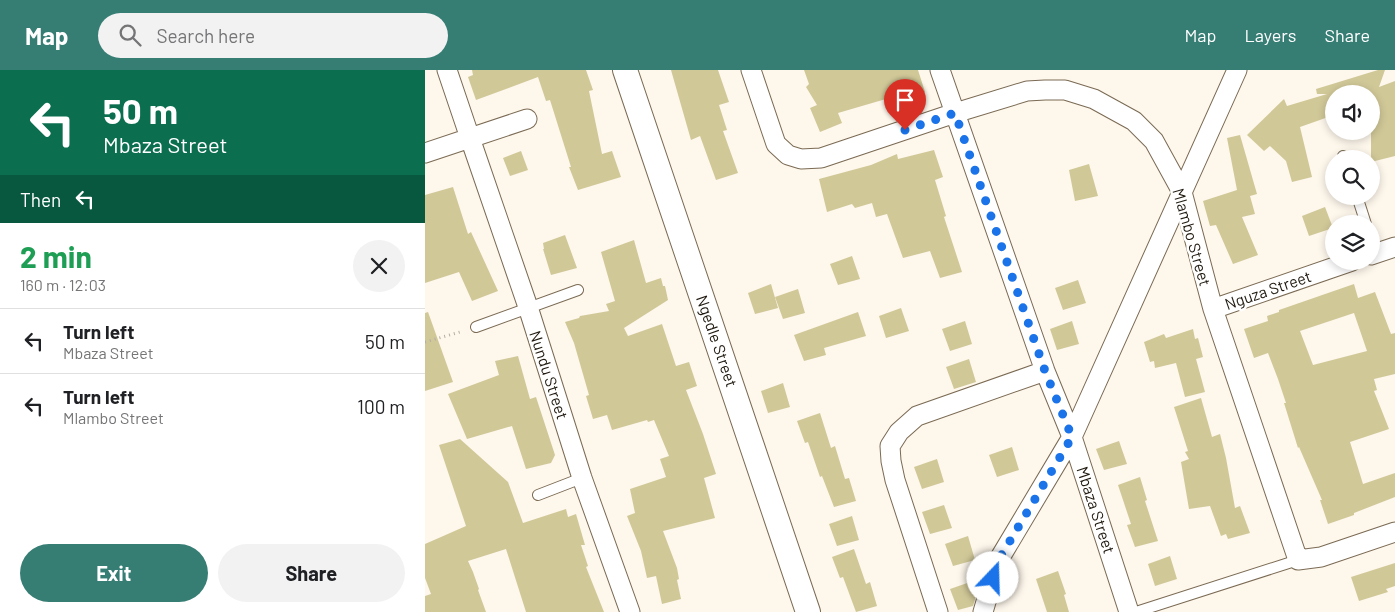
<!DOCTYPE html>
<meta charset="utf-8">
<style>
:root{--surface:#fff;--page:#f2f2f2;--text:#202124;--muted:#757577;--line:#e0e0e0;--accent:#367d74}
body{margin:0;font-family:Barlow,sans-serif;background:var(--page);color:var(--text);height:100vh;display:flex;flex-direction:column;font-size:19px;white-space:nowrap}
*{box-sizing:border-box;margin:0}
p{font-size:16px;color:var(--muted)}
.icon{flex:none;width:28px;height:28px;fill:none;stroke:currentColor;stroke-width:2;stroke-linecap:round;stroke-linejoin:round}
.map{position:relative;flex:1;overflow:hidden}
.details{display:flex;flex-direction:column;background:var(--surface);width:425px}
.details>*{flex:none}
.top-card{background:#0b6e4f;color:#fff;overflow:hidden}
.tools{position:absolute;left:900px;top:15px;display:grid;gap:10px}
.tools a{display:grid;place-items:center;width:55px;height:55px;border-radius:50%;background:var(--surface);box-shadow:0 2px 8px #0003;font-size:25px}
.pin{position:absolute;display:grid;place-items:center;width:42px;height:42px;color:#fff;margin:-51px -21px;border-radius:50% 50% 50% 0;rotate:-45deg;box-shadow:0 0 5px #0007}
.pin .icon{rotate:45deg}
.me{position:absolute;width:55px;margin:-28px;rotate:21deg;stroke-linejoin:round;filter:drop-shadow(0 0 4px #0008)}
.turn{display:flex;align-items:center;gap:18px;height:105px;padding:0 20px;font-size:22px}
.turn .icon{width:65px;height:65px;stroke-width:2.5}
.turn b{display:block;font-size:35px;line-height:42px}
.then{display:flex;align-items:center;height:48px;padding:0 20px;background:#0003;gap:10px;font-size:19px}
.round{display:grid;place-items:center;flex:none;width:52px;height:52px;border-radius:26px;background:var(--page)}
.summary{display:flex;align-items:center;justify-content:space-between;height:85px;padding:0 20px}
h1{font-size:30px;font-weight:700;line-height:38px;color:#1e9e55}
.cta{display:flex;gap:10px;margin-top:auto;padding:10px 20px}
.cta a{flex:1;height:58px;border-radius:30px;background:var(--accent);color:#fff;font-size:20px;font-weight:700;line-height:58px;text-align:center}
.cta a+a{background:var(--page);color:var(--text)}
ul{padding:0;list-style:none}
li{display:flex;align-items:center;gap:15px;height:65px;padding:0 20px;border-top:1px solid var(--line)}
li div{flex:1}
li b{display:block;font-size:19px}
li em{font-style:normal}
header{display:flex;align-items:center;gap:30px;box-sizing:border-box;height:70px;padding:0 25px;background:var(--accent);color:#fff}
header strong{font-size:24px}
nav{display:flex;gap:28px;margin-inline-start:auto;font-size:18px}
.search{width:350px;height:45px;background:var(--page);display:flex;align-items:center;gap:12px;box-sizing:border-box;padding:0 18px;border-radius:28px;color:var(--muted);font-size:19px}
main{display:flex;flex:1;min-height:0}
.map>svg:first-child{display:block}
.building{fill:#d1c898;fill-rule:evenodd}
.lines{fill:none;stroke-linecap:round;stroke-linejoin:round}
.service-casing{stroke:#7a6a53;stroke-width:12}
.minor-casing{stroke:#7a6a53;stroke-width:21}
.tertiary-casing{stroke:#7a6a53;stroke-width:26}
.path{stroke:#b4aea3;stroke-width:3;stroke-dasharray:1 4;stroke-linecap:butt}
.service{stroke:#fff;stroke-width:10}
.minor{stroke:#fff;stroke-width:19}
.tertiary{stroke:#fff;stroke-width:24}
.route{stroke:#1a73e8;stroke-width:9;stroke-dasharray:0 16.2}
.labels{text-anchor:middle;stroke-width:5;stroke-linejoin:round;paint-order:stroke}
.street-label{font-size:16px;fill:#1f190f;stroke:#fff}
</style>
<header>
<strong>Map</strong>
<div class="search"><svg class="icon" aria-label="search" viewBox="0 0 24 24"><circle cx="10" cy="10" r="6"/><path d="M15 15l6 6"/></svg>Search here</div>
<nav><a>Map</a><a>Layers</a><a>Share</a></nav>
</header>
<main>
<section class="details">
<div class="top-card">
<div class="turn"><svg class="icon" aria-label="left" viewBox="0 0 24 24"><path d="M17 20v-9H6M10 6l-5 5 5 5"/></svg><div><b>50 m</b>Mbaza Street</div></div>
<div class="then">Then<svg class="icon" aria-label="left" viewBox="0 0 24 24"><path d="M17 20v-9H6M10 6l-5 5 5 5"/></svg></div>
</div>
<div class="summary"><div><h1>2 min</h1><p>160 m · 12:03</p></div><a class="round"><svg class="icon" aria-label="close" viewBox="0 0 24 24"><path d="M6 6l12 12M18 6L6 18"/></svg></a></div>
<ul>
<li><svg class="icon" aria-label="left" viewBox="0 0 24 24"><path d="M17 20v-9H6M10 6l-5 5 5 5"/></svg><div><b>Turn left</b><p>Mbaza Street</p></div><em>50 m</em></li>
<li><svg class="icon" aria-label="left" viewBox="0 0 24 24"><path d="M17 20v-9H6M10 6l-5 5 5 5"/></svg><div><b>Turn left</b><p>Mlambo Street</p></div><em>100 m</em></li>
</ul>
<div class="cta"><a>Exit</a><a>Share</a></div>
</section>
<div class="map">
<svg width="970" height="542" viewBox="0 0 970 542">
<rect width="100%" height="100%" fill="#fef7ec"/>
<path class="building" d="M47,0h114l7,20 -4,1 13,63 10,-3 9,26 -43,13 -9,-23h2l-21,-67 -4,1 -8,-24 -62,23 -8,-23 5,-2z
M246,0h47l11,32 -10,3 8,25 -4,1 15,42 -22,7 -16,-44 -9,4z
M379,0h114l7,22 -20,8 -2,-6 -65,19 4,10 -22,9 -10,-24 7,-3 -11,-18 3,-3z
M953,0h7l-6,17 16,-6v75l-24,6v-68h-37v21l-34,12 12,50 -20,5 -6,-21 -16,-15 -6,5 -17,-16 37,-36 3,7 40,-12h-10l-1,-5z
M815,65l17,59 -7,2 5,18 -13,3 16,38 -25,9 -17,-39 -6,1 -7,-25 34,-11 -10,-52z
M509,80l9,27 -8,3 11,36 -2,1 18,55 -22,6 -10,-27 -27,7 -16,-44 -11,3 -4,-14 -17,5 -3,-4 -25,8 -8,-33 52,-14 26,-11 1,5z
M96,81l7,19 -18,6 -7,-18z
M664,94l9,32 -23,5 -6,-31z
M28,117l15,47 3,-2 27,59 -26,10 -13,-29 -34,11v-88z
M900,137l8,21 -24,8 -7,-20z
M140,165l12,33 -26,7 -8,-26h1l-1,-6z
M209,170l12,43 15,-5 2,8h2l3,14 -44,28 4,8 34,-12 14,42 13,-4 8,24 -11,4 17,44 13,40 -12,4 11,40 -52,13 14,37 2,11 -2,1 4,19 -19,5 -6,-28 -9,2 -6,-27 -14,-35 8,-3 -5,-24 36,-12 -6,-18 9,-3 -15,-36 -6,2 -1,-2 -35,10 -5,-15 -14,4 -7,-23 3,-1 -15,-52 -9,-21 14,-4 1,-2 29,-5 -3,-7 9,-3 -14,-49z
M427,186l8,23 -22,6 -8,-21z
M653,210l8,23 -23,7 -8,-22z
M346,214l7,24 -23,6 -7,-21z
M929,214l4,14 17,-6 16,42 4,-1v41l-21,5 3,11 -3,1 15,38 -39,13 13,42 32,-11v24l-41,16v2l-26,9 -8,-24h2l-23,-53 -1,1 -14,-45h2l-8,-24 -10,-26 -14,5 -10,-29 24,-8 -1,-5 12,-4v-2zM929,243l13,38 -54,14 -13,-34z
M373,219l7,24 -22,6 -8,-22z
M476,238l8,23 -23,7 -7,-22z
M3,242l25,70 -28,9v-78z
M433,242l8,24 -42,12 2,7 -22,6 -10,-26z
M540,251l7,23 -22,7 -8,-22z
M647,251l7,23 -22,6 -7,-21z
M768,259l2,10 3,-1 5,19 -7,2 9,33 -20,5 -9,-34 -21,5 -1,-7 -4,1 -6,-20 20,-8 2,4z
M93,286l12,43 6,-2 19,58 -4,8 -25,6 -14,-43 -45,13 -19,-45 51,-19 -4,-14z
M544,289l7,23 -22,7 -8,-22z
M358,313l7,24 -22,6 -7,-22z
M776,328l11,39 8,-3 6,24 9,50 5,-2 10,27 -22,6 -2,-5 -5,2 -11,-30 -21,3 -8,-47 8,-3 -4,-7 3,-1 -14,-44z
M395,343l11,35 4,-2 10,33 4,-1 7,23 -22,6 -12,-31 -2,1 -12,-35 -3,1 -8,-22z
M35,369l48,43 15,41 43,-14 2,8 8,-3 9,31h-4l7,21 -2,1 18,45h-78l-20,-63 -38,12 5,11 6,17 -1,1 8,22h-61v-16l6,-2 -6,-16v-34l41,-18 -27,-81z
M694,371l8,23 -23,6 -8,-21z
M587,377l7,23 -22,7 -8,-22z
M512,389l7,23 -22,7 -8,-22z
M715,407l7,23 -2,1 13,40 -23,6 -8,-22 4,-1 -13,-39z
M519,435l8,23 -22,6 -8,-22z
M427,446l7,24 -22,6 -8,-22z
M543,466l7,24 -22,6 -8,-22z
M429,479l12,35 4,-2 7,24 -21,6 -13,-35 -3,1 -8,-21z
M745,486l7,23 -22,7 -7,-22z
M970,493v23l-9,3 2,3 -29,9 -8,-24z
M633,501l8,23 -2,1 5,17h-22l-11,-33z
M548,511l4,12 -4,13 -15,4 -8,-21z"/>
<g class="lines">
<defs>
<path id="service" d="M918,86l1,3
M932,126l9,28
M946,168l5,15
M51,257l102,-37
M113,425l44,-17
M711,542l162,-52"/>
<path id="minor" d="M22,0l23,68 57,-19
M326,0l25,74 12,11 13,4 20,-1 134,-45 72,-22 18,-1h20l29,9 40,22 20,20 28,51 31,117 85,251 23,-3 74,-25
M515,0l105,301 27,66 57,175
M0,83l45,-15 58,169 54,171 48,134
M946,185l24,-8
M788,239l139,-48
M513,542l-43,-132 -4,-19 -1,-15 9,-14 18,-16 128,-45
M558,542l15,-51 74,-124 165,-367"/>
<path id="tertiary" d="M200,0l183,542"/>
</defs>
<use href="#service" class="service-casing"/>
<use href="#minor" class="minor-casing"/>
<use href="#tertiary" class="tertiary-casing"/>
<path class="path" d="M0,272l35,-10"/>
<use href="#service" class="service"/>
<use href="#minor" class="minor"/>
<use href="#tertiary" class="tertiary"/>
</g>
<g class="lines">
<path class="route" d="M480,60l50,-17 90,258 27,66 -74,124 -5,17"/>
</g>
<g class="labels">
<g class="street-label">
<text transform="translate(767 167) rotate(74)" y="6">Mlambo Street</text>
<text transform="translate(843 220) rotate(-19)" y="6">Nguza Street</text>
<text transform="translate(292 271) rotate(71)" y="6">Ngedle Street</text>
<text transform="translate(124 305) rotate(72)" y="6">Nundu Street</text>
<text transform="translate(671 440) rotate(72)" y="6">Mbaza Street</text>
</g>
</g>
</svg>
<div class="tools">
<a><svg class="icon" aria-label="sound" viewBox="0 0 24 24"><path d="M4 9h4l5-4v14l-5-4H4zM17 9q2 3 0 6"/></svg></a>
<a><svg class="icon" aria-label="search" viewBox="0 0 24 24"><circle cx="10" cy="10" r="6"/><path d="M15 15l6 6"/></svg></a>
<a><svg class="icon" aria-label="layers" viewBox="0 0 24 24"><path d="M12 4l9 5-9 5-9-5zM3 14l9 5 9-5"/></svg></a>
</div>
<div class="pin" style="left:480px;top:60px;background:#d93025"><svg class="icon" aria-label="arrive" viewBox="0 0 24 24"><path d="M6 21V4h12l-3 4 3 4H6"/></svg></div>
<svg class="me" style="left:568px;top:508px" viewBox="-20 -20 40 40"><circle r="19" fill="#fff"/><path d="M0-13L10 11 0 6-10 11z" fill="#1a73e8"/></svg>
</div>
</main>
